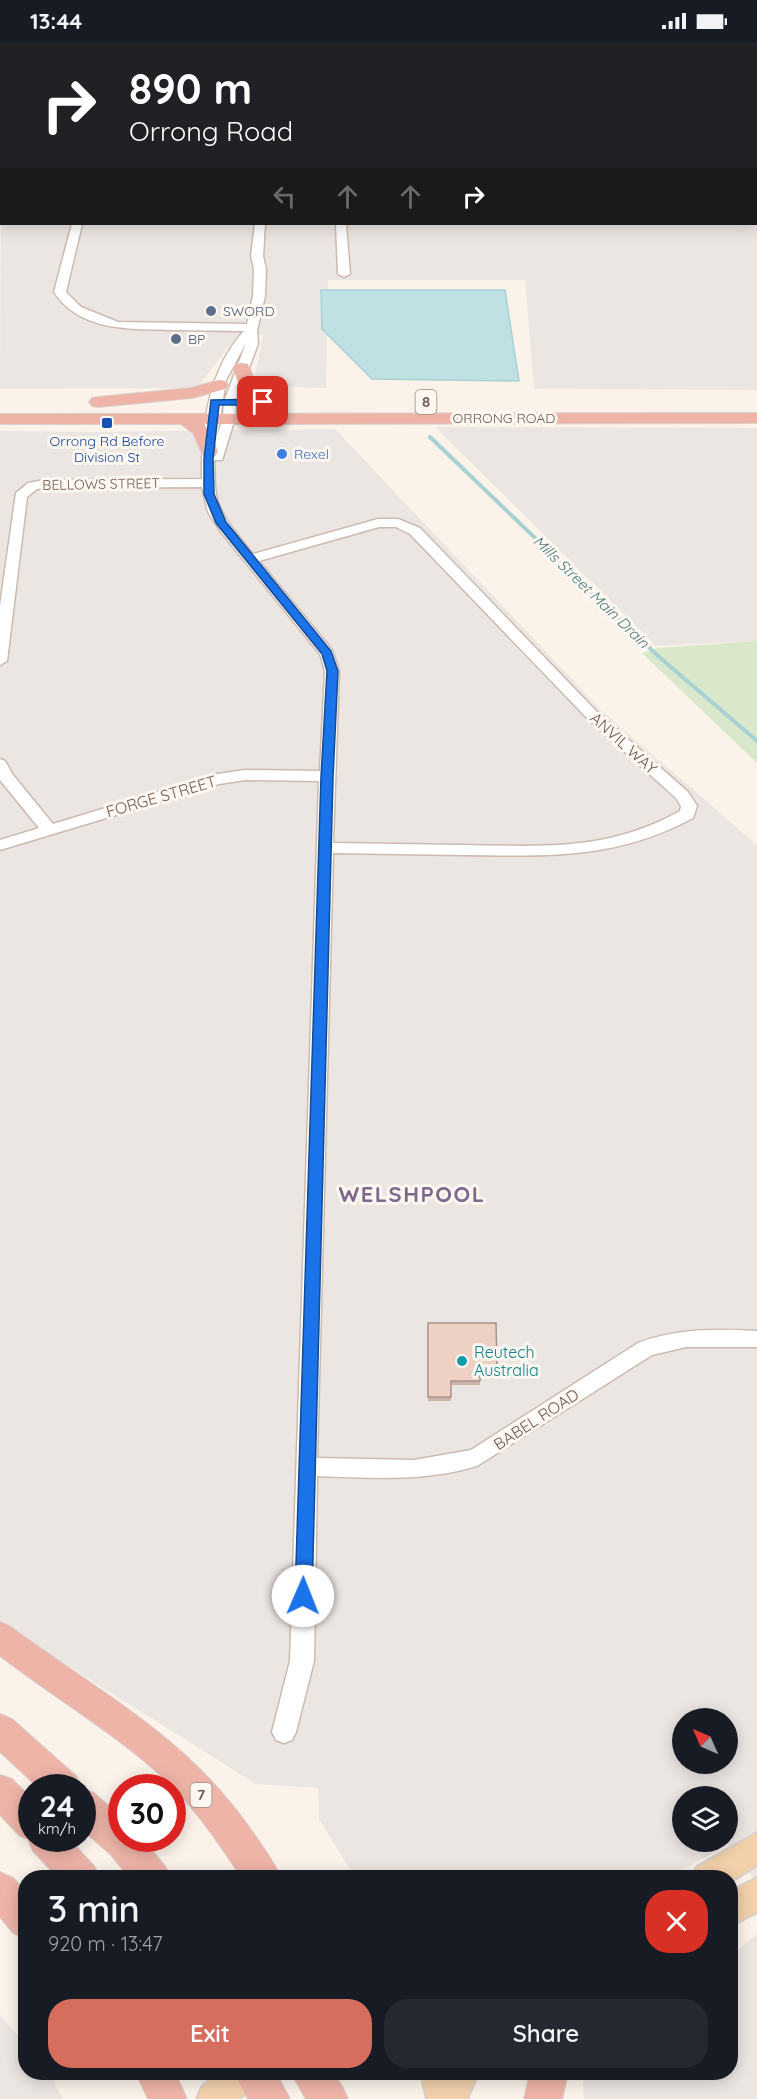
<!DOCTYPE html>
<meta charset="utf-8">
<style>
:root{--surface:#171b24;--page:#242831;--text:#f1f3f6;--muted:#9ea1a6;--accent:#d76d5d}
body{margin:0;font-family:Quicksand,sans-serif;background:var(--page);color:var(--text);height:100vh;display:flex;flex-direction:column;font-size:22px;white-space:nowrap}
*{box-sizing:border-box;margin:0}
p{font-size:20px;color:var(--muted)}
.icon{flex:none;width:33px;height:33px;fill:none;stroke:currentColor;stroke-width:2;stroke-linecap:round;stroke-linejoin:round}
.map{position:relative;flex:1;overflow:hidden}
.details{position:absolute;left:18px;top:1828px;width:720px;height:210px;display:flex;flex-direction:column;background:var(--surface);border-radius:24px;box-shadow:0 3px 15px #0003}
.details>*{flex:none}
.banner{position:absolute;left:0px;top:0px;width:758px;height:183px;box-shadow:0 3px 15px #0003;background:#202124;color:#fff;overflow:hidden}
.needle{width:39px;rotate:315deg}
.tools{position:absolute;left:672px;top:1666px;display:grid;gap:12px}
.tools a{display:grid;place-items:center;width:66px;height:66px;border-radius:50%;background:var(--surface);box-shadow:0 3px 15px #0003;font-size:30px}
.speed{position:absolute;left:18px;top:1732px;display:flex;gap:12px;font-size:30px;font-weight:700;text-align:center}
.speed>*{display:grid;place-content:center;width:78px;height:78px;border-radius:50%;background:var(--surface);box-shadow:0 3px 15px #0003;line-height:1}
.speed small{font-size:15px;font-weight:400}
.speed .limit{border:9px solid #d22;background:#fff;color:#111}
.pin{position:absolute;display:grid;place-items:center;width:51px;height:51px;color:#fff;margin:-26px;border-radius:12px;box-shadow:0 3px 9px #0006}
.me{position:absolute;width:66px;margin:-33px;rotate:1deg;stroke-linejoin:round;filter:drop-shadow(0 0 4px #0008)}
.turn{display:flex;align-items:center;gap:21px;height:126px;padding:0 30px;font-size:27px}
.turn .icon{width:78px;height:78px;stroke-width:2.5}
.turn b{display:block;font-size:42px;line-height:51px}
.lanes{display:flex;align-items:center;height:57px;padding:0 30px;background:#0003;justify-content:center;gap:30px;direction:ltr}
.lanes .off{opacity:.35}
.round{display:grid;place-items:center;flex:none;width:63px;height:63px;border-radius:24px;background:var(--page)}
.headline{display:flex;align-items:center;justify-content:space-between;height:102px;padding:0 30px}
h1{font-size:36px;font-weight:600;line-height:45px}
.action{display:flex;gap:12px;margin-top:auto;padding:12px 30px}
.action a{flex:1;height:69px;border-radius:24px;background:var(--accent);color:#fff;font-size:24px;font-weight:600;line-height:69px;text-align:center}
.action a+a{background:var(--page);color:var(--text)}
.status{display:flex;justify-content:space-between;align-items:center;height:42px;padding:0 30px;background:var(--surface);direction:ltr}
.status svg{height:16px;fill:currentColor}
.map>svg:first-child{display:block}
.industrial{fill:#ece6e3;fill-rule:evenodd}
.green{fill:#d9e7ca}
.water{fill:#c0e1e3;stroke:#a8d1d3;stroke-width:1.5}
.lines{fill:none;stroke-linecap:round;stroke-linejoin:round}
.stream-far1{stroke:#a8d1d3;stroke-width:3}
.stream{stroke:#a8d1d3;stroke-width:4}
.minor-casing{stroke:#ccbab1;stroke-width:3}
.major-casing{stroke:#d8d1ce;stroke-width:4}
.highway-casing{stroke:#d8d1ce;stroke-width:2}
.minor{fill:#fff;fill-rule:evenodd}
.major{fill:#f2d0aa;fill-rule:evenodd}
.highway{fill:#eeb4a8;fill-rule:evenodd}
.wall{fill:#ccb4a9}
.building{fill:#edd1c5;stroke:#a6928a;stroke-width:1.5}
.route{fill:#1a73e8;stroke:#114b97;stroke-width:1.5}
.service-dot{fill:#5c6f8a;stroke:#fdf7f1;stroke-width:2}
.transit-dot{fill:#1a4fb4;stroke:#fdf7f1;stroke-width:2}
.shop-dot{fill:#3f7fe0;stroke:#fdf7f1;stroke-width:2}
.culture-dot{fill:#0f9aa8;stroke:#fdf7f1;stroke-width:2}
.labels{text-anchor:middle;stroke-width:6;stroke-linejoin:round;paint-order:stroke}
.far-service-label{font-size:14px;fill:#4e5e75;stroke:#fdf7f1;text-anchor:start}
.far-street-label{font-size:14px;fill:#735950;stroke:#fdf7f1}
.far-transit-label{font-size:14px;fill:#164399;stroke:#fdf7f1}
.far-shop-label{font-size:14px;fill:#366cbe;stroke:#fdf7f1;text-anchor:start}
.shield{fill:#fdf7f1;stroke:#9c8880;stroke-width:1.5}
.shield-label{font-size:15px;font-weight:bold;fill:#735950}
.far-water-label{font-size:15px;font-style:italic;fill:#48797d;stroke:#fdf7f1}
.street-label{font-size:16px;fill:#735950;stroke:#fdf7f1}
.culture-label{font-size:16px;fill:#0d838f;stroke:#fdf7f1;text-anchor:start}
.district-label{font-size:22px;font-weight:bold;letter-spacing:1.5px;fill:#7e688e;stroke:#fdf7f1}
</style>
<div class="status"><b>13:44</b><svg viewBox="0 0 49 12"><path d="M0 12V9h3v3zM5 12V6h3v6zM10 12V3h3v9zM15 12V0h3v12zM26 1h20v11H26zM47 4h2v5h-2z"/></svg></div>
<div class="map">
<svg width="757" height="2057" viewBox="0 0 757 2057">
<rect width="100%" height="100%" fill="#fbf3ea"/>
<path class="industrial" d="M17,0h740v348l-223,-1 -9,-109h-197l-2,108 -73,-2 10,-51 -26,1 -40,52 -197,1 1,-326 1,161h754v-180l-741,-1z
M435,385l322,1v213l-101,5z
M335,387l266,281 156,135v1038l-29,-38 -61,33h-312l-36,-59 -1,-31 -62,-4 -256,-161v-1192l91,1zM682,1677h46v45h-46zM682,1755h46v45h-46z
M757,1892v165h-173l-1,-16 6,-10h141l1,-118z
M0,1973l25,29 1,29h23l14,26h-63z"/>
<path class="green" d="M757,599v122l-115,-110 16,-5z"/>
<path class="water" d="M321,248h184l14,91 -147,-2 -50,-50z"/>
<g class="lines">
<path class="stream-far1" d="M436,2l5,-2"/>
<path class="stream" d="M430,395l228,219 99,85"/>
<defs>
<path id="minor" d="M120,0h10l-10,2z
M258,0h10v2h-10z
M572,0h10v2h-10z
M756,64h1v6h-1z
M72,182h10l-16,68 15,15 37,15 129,2 6,-28 1,-27 -3,-13 4,-32h10l-2,32 3,13 -1,27 -8,35 1,13 -22,58 -1,16 -12,39 -1,3h-8c1,11 0,23 2,34 4,23 23,42 37,60l125,-35h20l22,9 176,183 92,81 9,14 -4,12c-78,42 -146,38 -232,37 -43,-1 -85,-1 -128,-2l-16,605 97,2 57,-10 167,-107c40,-15 77,-14 119,-12v16h-71l-34,8 -175,111c-53,16 -106,12 -160,10l-3,185 -18,71 -4,8 -8,3 -8,-3 -4,-8 18,-71 29,-880 -74,-1 -26,4 -219,66v-10l39,-12 -39,-48v-21l5,2 8,14 40,49 164,-50 28,-4 75,1 5,-100 -5,-17 -99,-122 -13,-20 -6,-25 -158,1 -7,1 -10,8 -20,164 -7,4v-59l16,-113 12,-10 16,-3 158,-1c-1,-51 6,-109 42,-148 -23,0 -47,-1 -70,-1 -42,-1 -94,2 -120,-38zM246,301l-22,59 -1,16 -6,19 9,-57zM379,485h17l14,7 176,183 90,81 5,8 -1,5c-74,41 -137,35 -219,34 -42,-1 -85,-1 -128,-2l6,-172 -7,-21 -73,-89z
M336,182h10l4,50 -6,3 -6,-3z"/>
<path id="major" d="M757,1791v32l-27,17v-4h-38l5,-11z
M757,1836v34l-27,14v-34z
M218,2031h42l-5,12 -16,14h-42l5,-12z
M421,2031h57l-11,26h-40z"/>
<path id="highway" d="M0,0h7l1,2h-6l-2,6z
M242,321l6,1 11,27 13,11 -3,4c-23,6 -30,-21 -36,-38l3,-4z
M219,338l6,1 3,4 -3,4 -33,9 -94,9 -6,-1 -3,-4 3,-4 6,-1 93,-9z
M757,371v10l-553,1 8,11 6,17 -3,4h-12l-10,-23 -12,-9h-181v-10z
M0,1580l11,5c89,66 172,107 238,200 12,17 24,33 32,51h-39c-23,-34 -46,-69 -76,-98 -51,-47 -111,-82 -166,-124z
M0,1672l12,5 64,57 5,12h-42l-39,-36z
M0,1733l12,4 20,20v40h37l25,27 6,12h-42l-25,-27 -5,-12 -8,-3 -20,-21z
M82,1747l12,4 28,25v21h20l23,27 6,12h-41l-19,-23 -29,-26z
M0,1830l13,6 13,14v46l-13,-5 -13,-16z
M136,2031h39l12,26h-39z
M234,2031h42l14,26h-42z
M291,2031h42l9,13 6,13h-42z
M530,2031h38l-6,26h-38z"/>
</defs>
<use href="#minor" class="minor-casing"/>
<use href="#major" class="major-casing"/>
<use href="#highway" class="highway-casing"/>
<use href="#minor" class="minor"/>
<use href="#major" class="major"/>
<use href="#highway" class="highway"/>
</g>
<path class="wall" d="M428,1281l69,44v4h-17v14h-29v16h-23z"/>
<path class="building" d="M428,1281h68l1,44h-17v14h-29v16h-23z"/>
<path class="route" d="M211,358l52,-1 5,3 -5,3h-44l-6,54 1,35 12,28 105,129 7,20 -5,106 -21,819 -3,6 -6,2 -6,-2 -2,-6 26,-819 6,-106 -5,-17 -106,-131 -12,-29v-35z"/>
<g class="service-dot">
<circle cx="211" cy="269" r="6"/>
<circle cx="176" cy="297" r="6"/>
</g>
<rect class="transit-dot" x="101" y="375" width="12" height="12" rx="3"/>
<circle class="shop-dot" cx="282" cy="412" r="6"/>
<circle class="culture-dot" cx="462" cy="1319" r="6"/>
<g class="labels">
<g class="far-service-label">
<text x="223" y="274">SWORD</text>
<text x="188" y="302">BP</text>
</g>
<g class="far-street-label">
<text x="504" y="381">ORRONG ROAD</text>
<text transform="translate(101 442) rotate(-1)" y="5">BELLOWS STREET</text>
</g>
<g class="far-transit-label">
<text x="107" y="404">Orrong Rd Before<tspan x="107" dy="16">Division St</tspan></text>
</g>
<g class="far-shop-label">
<text x="294" y="417">Rexel</text>
</g>
<g class="shield">
<rect x="415.5" y="348" width="21" height="24" rx="4.5"/>
<rect x="190.5" y="1741" width="21" height="24" rx="4.5"/>
</g>
<g class="shield-label">
<text x="426" y="365">8</text>
<text x="201" y="1758">7</text>
</g>
<g class="far-water-label">
<text transform="translate(591 550) rotate(44)" y="5">Mills Street Main Drain</text>
</g>
<g class="street-label">
<text transform="translate(624 701) rotate(42)" y="6">ANVIL WAY</text>
<text transform="translate(161 754) rotate(-16)" y="6">FORGE STREET</text>
<text transform="translate(536 1377) rotate(-33)" y="6">BABEL ROAD</text>
</g>
<g class="culture-label">
<text x="474" y="1316">Reutech<tspan x="474" dy="18">Australia</tspan></text>
</g>
<g class="district-label">
<text x="412" y="1160">WELSHPOOL</text>
</g>
</g>
</svg>
<div class="tools">
<a><svg class="needle" viewBox="-14 -14 28 28"><path d="M0-13l5 13h-10z" fill="#e53935"/><path d="M0 13l5-13h-10z" fill="#9ea1a6"/></svg></a>
<a><svg class="icon" aria-label="layers" viewBox="0 0 24 24"><path d="M12 4l9 5-9 5-9-5zM3 14l9 5 9-5"/></svg></a>
</div>
<div class="speed"><div>24<small>km/h</small></div><div class="limit">30</div></div>
<div class="pin" style="left:263px;top:360px;background:#d93025"><svg class="icon" aria-label="arrive" viewBox="0 0 24 24"><path d="M6 21V4h12l-3 4 3 4H6"/></svg></div>
<svg class="me" style="left:303px;top:1554px" viewBox="-20 -20 40 40"><circle r="19" fill="#fff"/><path d="M0-13L10 11 0 6-10 11z" fill="#1a73e8"/></svg>
<div class="banner">
<div class="turn"><svg class="icon" aria-label="right" viewBox="0 0 24 24"><path d="M7 20v-9h11M14 6l5 5-5 5"/></svg><div><b>890 m</b>Orrong Road</div></div>
<div class="lanes"><svg class="icon off" aria-label="left" viewBox="0 0 24 24"><path d="M17 20v-9H6M10 6l-5 5 5 5"/></svg><svg class="icon off" aria-label="ahead" viewBox="0 0 24 24"><path d="M12 20V5M6 11l6-6 6 6"/></svg><svg class="icon off" aria-label="ahead" viewBox="0 0 24 24"><path d="M12 20V5M6 11l6-6 6 6"/></svg><svg class="icon" aria-label="right" viewBox="0 0 24 24"><path d="M7 20v-9h11M14 6l5 5-5 5"/></svg></div>
</div>
<section class="details">
<div class="headline"><div><h1>3 min</h1><p>920 m · 13:47</p></div><a class="round" style="background:#d93025;color:#fff"><svg class="icon" aria-label="close" viewBox="0 0 24 24"><path d="M6 6l12 12M18 6L6 18"/></svg></a></div>
<div class="action"><a>Exit</a><a>Share</a></div>
</section>
</div>
